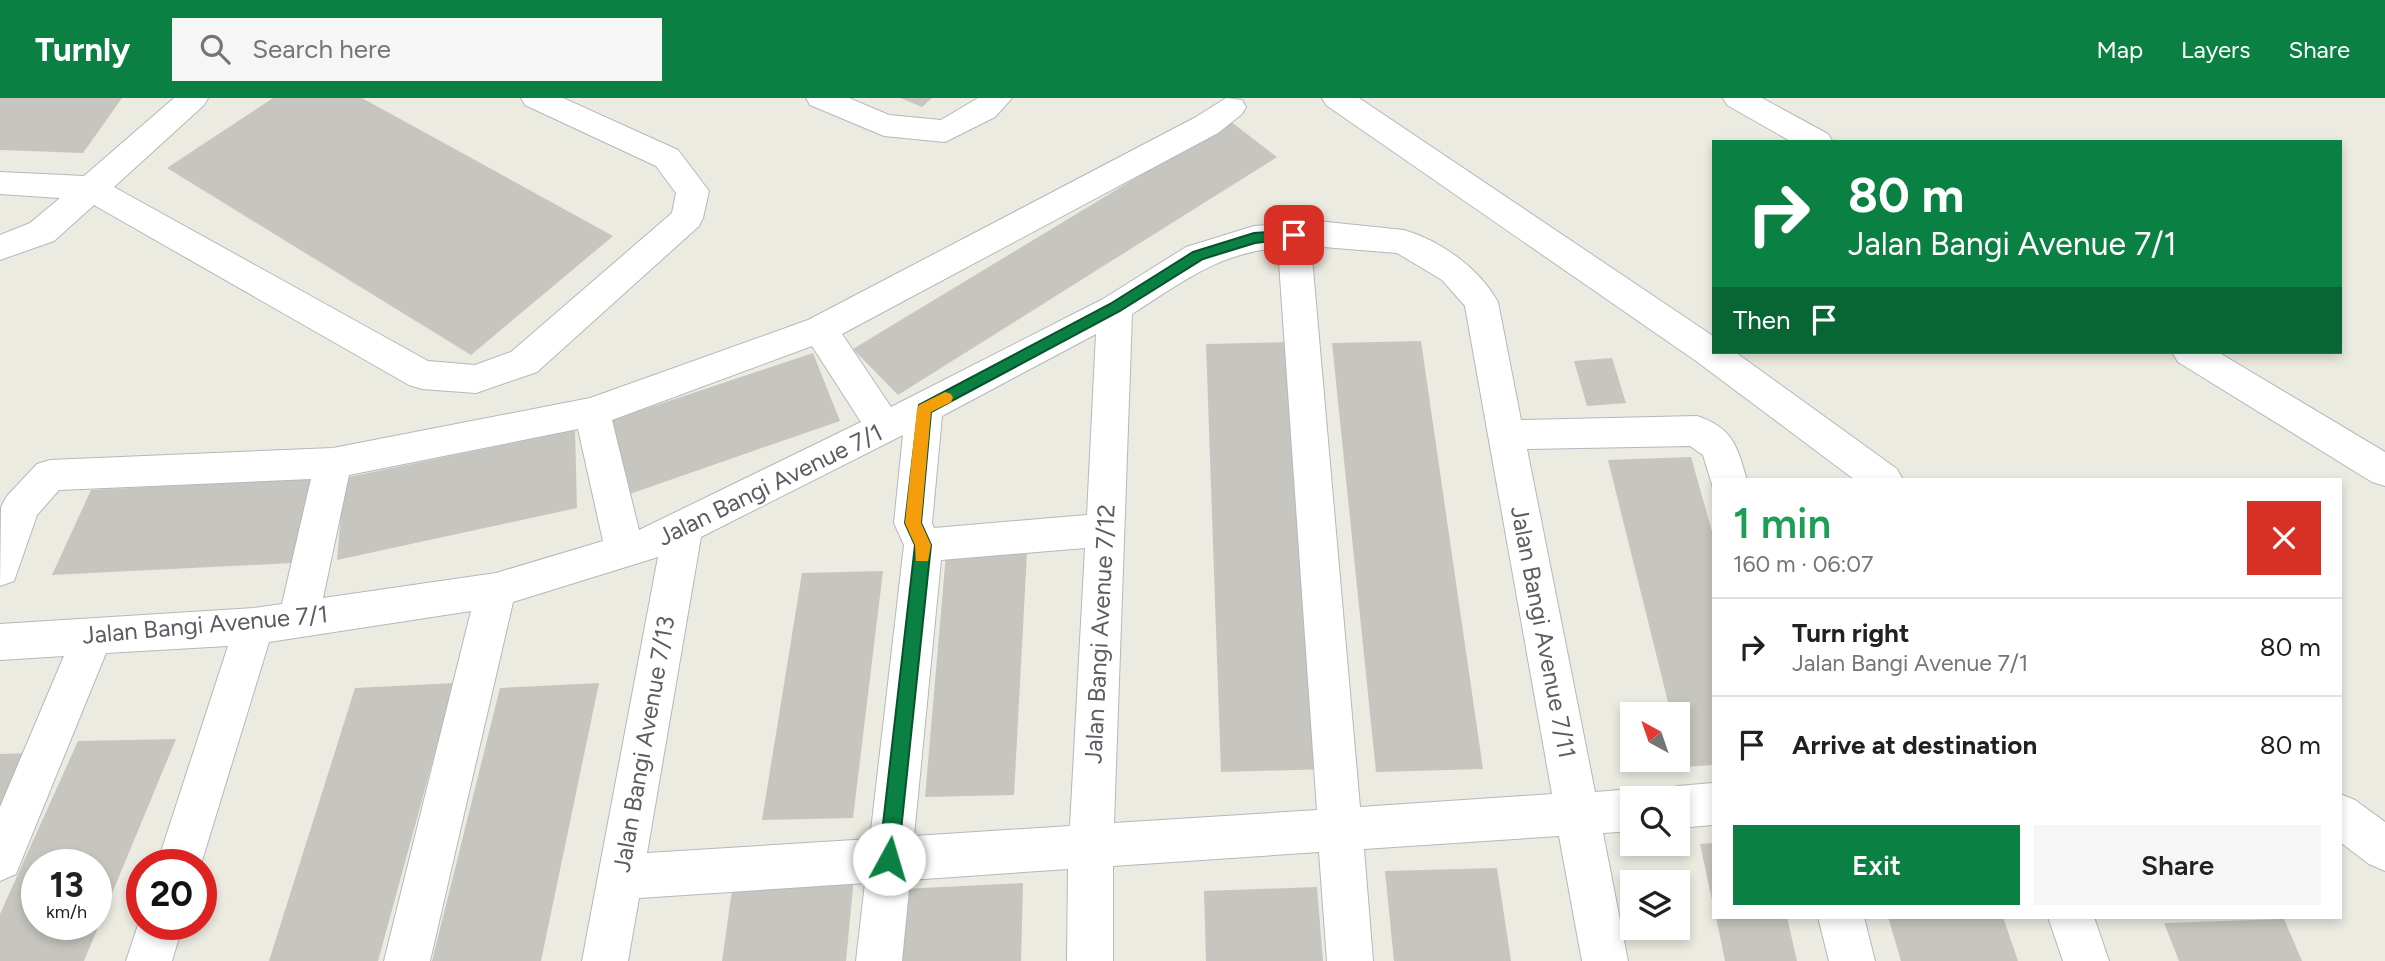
<!DOCTYPE html>
<meta charset="utf-8">
<style>
:root{--surface:#fff;--page:#f6f6f6;--text:#202124;--muted:#757577;--line:#e0e0e0;--accent:#0b8043}
body{margin:0;font-family:Figtree,sans-serif;background:var(--page);color:var(--text);height:100vh;display:flex;flex-direction:column;font-size:26px;white-space:nowrap}
*{box-sizing:border-box;margin:0}
p{font-size:23px;color:var(--muted)}
.icon{flex:none;width:38px;height:38px;fill:none;stroke:currentColor;stroke-width:2;stroke-linecap:round;stroke-linejoin:round}
.map{position:relative;flex:1;overflow:hidden}
.panel{position:absolute;left:1712px;top:380px;width:630px;height:441px;display:flex;flex-direction:column;background:var(--surface);border-radius:0px;box-shadow:0 4px 10px #0003}
.panel>*{flex:none}
.guide{position:absolute;left:1712px;top:42px;width:630px;height:214px;border-radius:0px;box-shadow:0 4px 10px #0003;background:#0b8043;color:#fff;overflow:hidden}
.needle{width:46px;rotate:320deg}
.controls{position:absolute;left:1620px;top:604px;display:grid;gap:14px}
.controls a{display:grid;place-items:center;width:70px;height:70px;border-radius:0px;background:var(--surface);box-shadow:0 4px 10px #0003;font-size:35px}
.speed{position:absolute;left:21px;top:751px;display:flex;gap:14px;font-size:35px;font-weight:700;text-align:center}
.speed>*{display:grid;place-content:center;width:91px;height:91px;border-radius:50%;background:var(--surface);box-shadow:0 4px 10px #0003;line-height:1}
.speed small{font-size:18px;font-weight:400}
.speed .limit{border:10px solid #d22;background:#fff;color:#111}
.pin{position:absolute;display:grid;place-items:center;width:60px;height:60px;color:#fff;margin:-30px;border-radius:14px;box-shadow:0 4px 10px #0006}
.me{position:absolute;width:77px;margin:-38px;rotate:6deg;stroke-linejoin:round;filter:drop-shadow(0 0 5px #0008)}
.turn{display:flex;align-items:center;gap:24px;height:147px;padding:0 21px;font-size:32px}
.turn .icon{width:91px;height:91px;stroke-width:2.5}
.turn b{display:block;font-size:49px;line-height:60px}
.then{display:flex;align-items:center;height:66px;padding:0 21px;background:#0003;gap:14px;font-size:26px}
.round{display:grid;place-items:center;flex:none;width:74px;height:74px;border-radius:0px;background:var(--page)}
.head{display:flex;align-items:center;justify-content:space-between;height:119px;padding:0 21px}
h1{font-size:42px;font-weight:600;line-height:52px;color:#1e9e55}
.button{display:flex;gap:14px;margin-top:auto;padding:14px 21px}
.button a{flex:1;height:80px;border-radius:0px;background:var(--accent);color:#fff;font-size:28px;font-weight:600;line-height:80px;text-align:center}
.button a+a{background:var(--page);color:var(--text)}
ul{padding:0;list-style:none}
li{display:flex;align-items:center;gap:21px;height:98px;padding:0 21px;border-top:2px solid var(--line)}
li div{flex:1}
li b{display:block;font-size:26px}
li em{font-style:normal}
header{display:flex;align-items:center;gap:42px;box-sizing:border-box;height:98px;padding:0 35px;background:var(--accent);color:#fff}
header strong{font-size:33px}
nav{display:flex;gap:38px;margin-inline-start:auto;font-size:24px}
.search{width:490px;height:63px;background:var(--page);display:flex;align-items:center;gap:18px;box-sizing:border-box;padding:0 24px;border-radius:0px;color:var(--muted);font-size:26px}
.map>svg:first-child{display:block}
.building{fill:#c7c5bf;fill-rule:evenodd}
.lines{fill:none;stroke-linecap:round;stroke-linejoin:round}
.minor-casing{stroke:#b5b7bb;stroke-width:2}
.minor{fill:#fff;fill-rule:evenodd}
.route{fill:#0b8043;stroke:#07532c;stroke-width:2}
.slow{fill:#f59e0b}
.labels{text-anchor:middle;stroke-width:5;stroke-linejoin:round;paint-order:stroke}
.street-label{font-size:24px;fill:#5a5d61;stroke:#fff}
</style>
<header>
<strong>Turnly</strong>
<div class="search"><svg class="icon" aria-label="search" viewBox="0 0 24 24"><circle cx="10" cy="10" r="6"/><path d="M15 15l6 6"/></svg>Search here</div>
<nav><a>Map</a><a>Layers</a><a>Share</a></nav>
</header>
<div class="map">
<svg width="2385" height="863" viewBox="0 0 2385 863">
<rect width="100%" height="100%" fill="#ecebe2"/>
<path class="building" d="M0,0h122l-39,55 -83,-3z
M273,0h89l251,138 -142,119 -304,-187z
M900,0h32l-10,9z
M1230,23l47,36 -379,238 -45,-46z
M1421,243l62,428 -107,3 -44,-429z
M1295,244l34,427 -108,3 -15,-428z
M813,255l27,68 -219,76 -21,-73z
M1612,260l14,45 -39,3 -13,-45z
M575,332l2,78 -240,52 7,-82z
M1691,359l22,78v230l-29,2 -6,-24v-29h-7l-63,-254z
M321,380l-29,85 -240,12 39,-85z
M1027,455l-13,242 -89,2 21,-243z
M883,473l-30,247 -91,2 40,-247z
M454,585l-76,278h-109l86,-273z
M599,585l-58,278h-109l68,-273z
M176,641l-92,222h-84v-47l78,-173zM37,766h59v60h-59z
M27,655l-27,58v-57z
M1713,745v57h-1l-12,-56z
M1497,770l14,93h-117l-9,-90z
M854,779l-8,84h-124l11,-78z
M1023,785l-2,78h-124l5,-72z
M1317,789l6,74h-117l-2,-70z
M1716,819h71l10,44h-72z
M1888,819h115l15,44h-117z
M2284,821l18,42h-123l-15,-38z"/>
<g class="lines">
<defs>
<path id="minor" d="M174,0h34l-4,7 -90,82 314,174 47,4 36,-13 161,-139 4,-20 -20,-27 -131,-61 -4,-7h42l115,52 31,41 -6,27 -4,8 -162,146 -61,21 -54,-4 -13,-4 -315,-180 -40,36 -54,19v-25l30,-12 30,-25 -60,-4v-22l84,4z
M806,0h43l40,17 52,5 37,-22h34l-17,19 -50,25 -61,-6 -74,-31z
M1226,0l16,2 4,7 -4,7 -24,19 -376,201 49,73 212,-108 83,-52 68,-21 63,-5 87,9c37,11 75,38 94,72l23,118 176,-4c36,12 40,30 50,64h-34v8l-10,-33 -13,-9 -163,3 68,343 38,-3 17,9h-17v33l-30,2 25,128h-46l-23,-125 -195,13 9,112h-46l-8,-109 -206,14v95h-46l1,-92 -158,11 -8,81h-46l9,-78 -226,15 -11,63h-46l76,-404 -145,45 -83,359h-46l87,-350 -202,31 -68,222h-44l71,-218 -122,7 -90,221 -16,7v-74l64,-151 -64,4v-36l254,-16 28,-4 29,-125 -252,11 -22,25 -23,66 -14,5 1,-79 6,-11 30,-32 13,-4 283,-12 257,-50 218,-78 388,-203zM1311,148l86,7 45,27 23,26 87,488 -192,13zM1278,150l39,562 -203,13 18,-509c49,-31 86,-61 146,-66zM1096,236l-9,181 -153,13 -2,-5 10,-107zM812,248l49,76 -222,108 -27,-110zM578,331l25,112 -107,32 -173,25 26,-123zM903,337l-9,88 10,22 -34,294 -223,14 54,-316zM1085,450l-15,278 -156,10 27,-276z
M1322,0h37l354,238v16h22l162,117 6,11h-48l-159,-119 -370,-256z
M1723,0h39l66,36 5,8h-41l-65,-37z
M2172,254h46l167,100v34l-13,-4 -194,-120z
M1713,685v42l-35,3v-30h-18l3,-6 15,-6z
M2340,696l15,6 30,22v49l-16,-7 -29,-22z
M142,815v11h41l-11,37h-46z
M1818,819h46l11,44h-46z
M2048,819h46l15,44h-46z"/>
</defs>
<use href="#minor" class="minor-casing"/>
<use href="#minor" class="minor"/>
</g>
<path class="route" d="M1294,132l5,1v7l-44,5 -52,16 -83,52 -189,101 -10,111 10,22 -33,314 -3,6 -6,3 -7,-3 -3,-6 36,-314 -10,-22 14,-118 191,-101 83,-52 61,-19z"/>
<path class="slow" d="M945,294l6,2 2,4 -2,4 -20,10 -10,111 10,22 -3,16h-12l-1,-16 -10,-22 12,-114 2,-4z"/>
<g class="labels">
<g class="street-label">
<text transform="translate(770 387) rotate(-26)" y="8">Jalan Bangi Avenue 7/1</text>
<text transform="translate(205 527) rotate(-5)" y="8">Jalan Bangi Avenue 7/1</text>
<text transform="translate(1543 534) rotate(79)" y="8">Jalan Bangi Avenue 7/11</text>
<text transform="translate(1100 536) rotate(-87)" y="8">Jalan Bangi Avenue 7/12</text>
<text transform="translate(644 646) rotate(-80)" y="8">Jalan Bangi Avenue 7/13</text>
</g>
</g>
</svg>
<div class="controls">
<a><svg class="needle" viewBox="-14 -14 28 28"><path d="M0-13l5 13h-10z" fill="#e53935"/><path d="M0 13l5-13h-10z" fill="#757577"/></svg></a>
<a><svg class="icon" aria-label="search" viewBox="0 0 24 24"><circle cx="10" cy="10" r="6"/><path d="M15 15l6 6"/></svg></a>
<a><svg class="icon" aria-label="layers" viewBox="0 0 24 24"><path d="M12 4l9 5-9 5-9-5zM3 14l9 5 9-5"/></svg></a>
</div>
<div class="speed"><div>13<small>km/h</small></div><div class="limit">20</div></div>
<div class="pin" style="left:1294px;top:137px;background:#d93025"><svg class="icon" aria-label="arrive" viewBox="0 0 24 24"><path d="M6 21V4h12l-3 4 3 4H6"/></svg></div>
<svg class="me" style="left:889px;top:761px" viewBox="-20 -20 40 40"><circle r="19" fill="#fff"/><path d="M0-13L10 11 0 6-10 11z" fill="#0b8043"/></svg>
<div class="guide">
<div class="turn"><svg class="icon" aria-label="right" viewBox="0 0 24 24"><path d="M7 20v-9h11M14 6l5 5-5 5"/></svg><div><b>80 m</b>Jalan Bangi Avenue 7/1</div></div>
<div class="then">Then<svg class="icon" aria-label="arrive" viewBox="0 0 24 24"><path d="M6 21V4h12l-3 4 3 4H6"/></svg></div>
</div>
<section class="panel">
<div class="head"><div><h1>1 min</h1><p>160 m · 06:07</p></div><a class="round" style="background:#d93025;color:#fff"><svg class="icon" aria-label="close" viewBox="0 0 24 24"><path d="M6 6l12 12M18 6L6 18"/></svg></a></div>
<ul>
<li><svg class="icon" aria-label="right" viewBox="0 0 24 24"><path d="M7 20v-9h11M14 6l5 5-5 5"/></svg><div><b>Turn right</b><p>Jalan Bangi Avenue 7/1</p></div><em>80 m</em></li>
<li><svg class="icon" aria-label="arrive" viewBox="0 0 24 24"><path d="M6 21V4h12l-3 4 3 4H6"/></svg><div><b>Arrive at destination</b></div><em>80 m</em></li>
</ul>
<div class="button"><a>Exit</a><a>Share</a></div>
</section>
</div>
